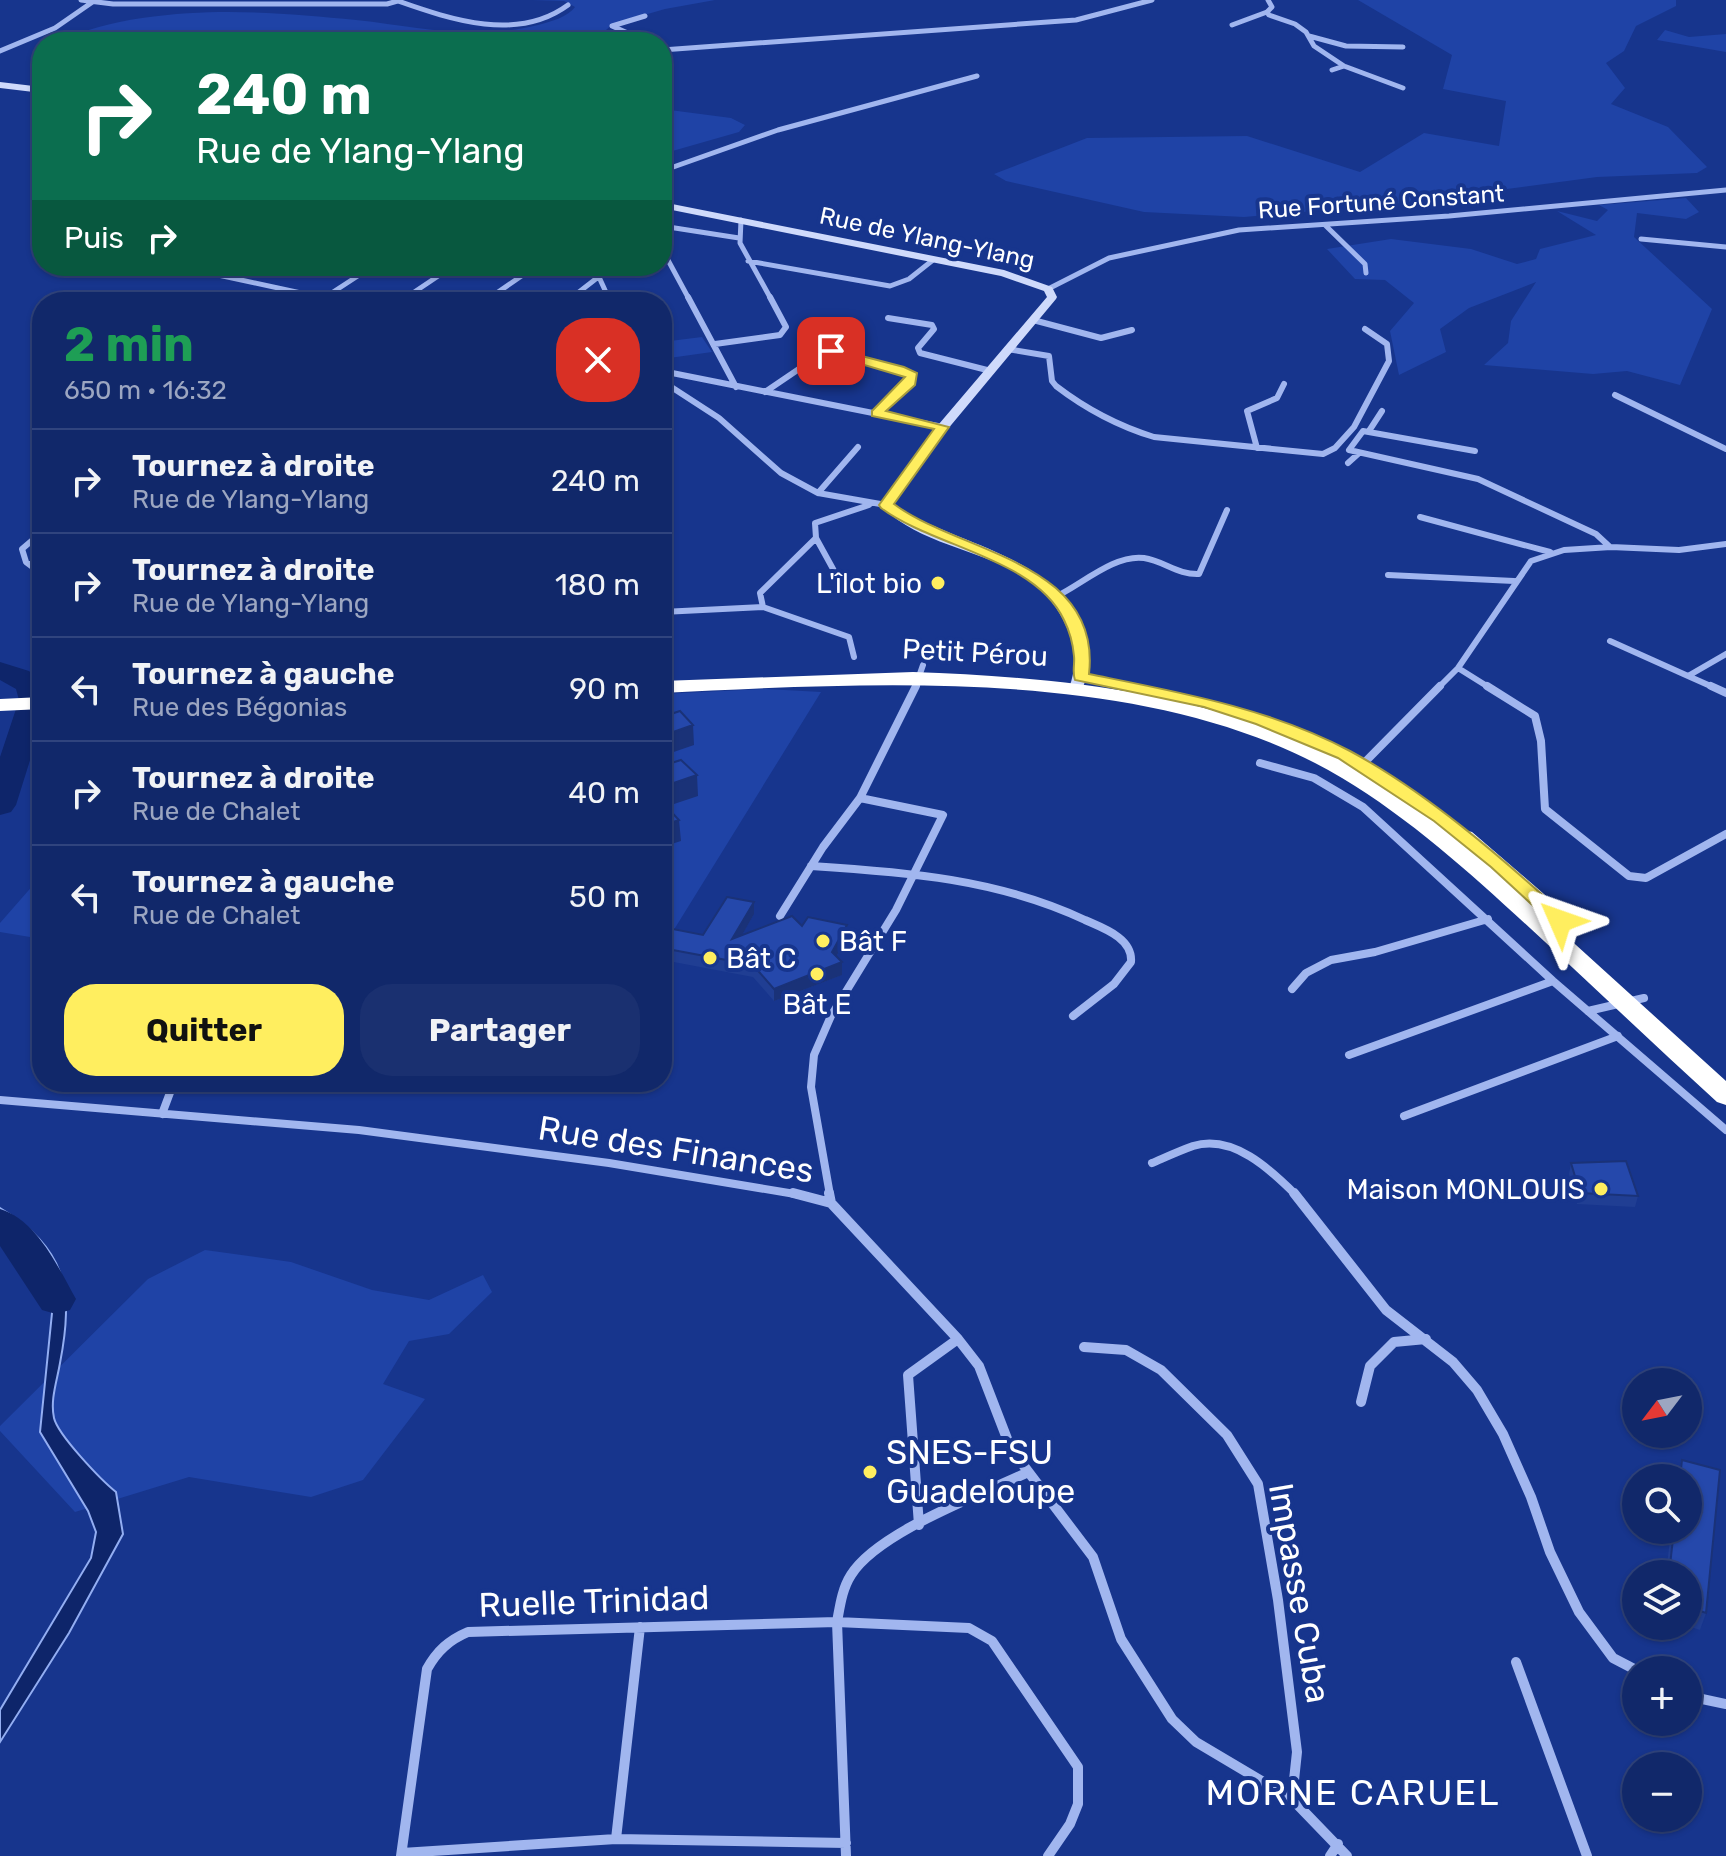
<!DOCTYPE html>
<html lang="fr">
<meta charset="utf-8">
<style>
:root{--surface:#11286a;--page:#1a3070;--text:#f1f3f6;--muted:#9ca6c1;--line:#30447e;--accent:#ffee5f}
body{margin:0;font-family:Rubik,sans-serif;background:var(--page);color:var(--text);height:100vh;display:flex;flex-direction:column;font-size:30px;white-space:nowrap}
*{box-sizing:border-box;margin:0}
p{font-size:26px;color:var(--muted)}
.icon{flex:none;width:44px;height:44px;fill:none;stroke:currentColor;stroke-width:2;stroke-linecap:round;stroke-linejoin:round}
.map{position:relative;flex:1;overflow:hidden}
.details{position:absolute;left:32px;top:292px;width:640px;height:800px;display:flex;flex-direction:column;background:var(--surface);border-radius:32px;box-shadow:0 2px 6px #0004,0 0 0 2px var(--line)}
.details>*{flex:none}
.top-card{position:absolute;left:32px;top:32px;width:640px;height:244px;border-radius:32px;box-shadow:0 2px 6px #0004,0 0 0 2px var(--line);background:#0b6e4f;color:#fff;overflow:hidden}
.needle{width:52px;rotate:238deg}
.controls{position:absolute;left:1622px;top:1368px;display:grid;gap:16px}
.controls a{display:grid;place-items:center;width:80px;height:80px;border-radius:50%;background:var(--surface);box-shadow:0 2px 6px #0004,0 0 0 2px var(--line);font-size:40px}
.pin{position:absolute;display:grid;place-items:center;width:68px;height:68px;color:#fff;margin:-34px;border-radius:16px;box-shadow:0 4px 12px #0006}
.me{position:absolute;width:88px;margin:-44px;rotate:313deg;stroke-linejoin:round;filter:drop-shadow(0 0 6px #0008)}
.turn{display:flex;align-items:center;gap:28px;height:168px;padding:0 32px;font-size:36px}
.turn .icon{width:104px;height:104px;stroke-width:2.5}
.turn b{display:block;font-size:56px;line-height:68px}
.then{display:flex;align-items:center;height:76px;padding:0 32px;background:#0003;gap:16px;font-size:30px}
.round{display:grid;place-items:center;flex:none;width:84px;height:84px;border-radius:32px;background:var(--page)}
.overview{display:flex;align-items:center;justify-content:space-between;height:136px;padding:0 32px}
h1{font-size:48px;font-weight:700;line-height:60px;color:#1e9e55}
.primary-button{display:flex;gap:16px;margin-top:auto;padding:16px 32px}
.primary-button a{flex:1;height:92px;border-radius:32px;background:var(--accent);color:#111;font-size:32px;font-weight:700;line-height:92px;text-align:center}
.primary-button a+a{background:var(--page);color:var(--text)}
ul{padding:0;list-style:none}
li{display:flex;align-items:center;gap:24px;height:104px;padding:0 32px;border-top:2px solid var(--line)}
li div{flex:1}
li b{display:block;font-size:30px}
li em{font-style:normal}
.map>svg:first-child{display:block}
.green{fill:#1f43a6}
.water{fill:#0e256a;stroke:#93aef2;stroke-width:2}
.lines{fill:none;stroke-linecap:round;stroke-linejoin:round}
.river{fill:#0e256a;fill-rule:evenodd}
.street-far3{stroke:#a1b6ef;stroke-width:5}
.street-far2{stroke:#a1b6ef;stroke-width:6}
.street-far1{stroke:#a1b6ef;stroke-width:8}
.street{stroke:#a1b6ef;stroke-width:10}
.secondary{fill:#cfdafb;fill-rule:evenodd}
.highway{fill:#fff;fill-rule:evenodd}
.wall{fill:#203e93}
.shaded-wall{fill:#1a3278}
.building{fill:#2548ab;stroke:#1a3278;stroke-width:2}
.route{fill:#ffee5f;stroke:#a69b3e;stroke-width:2}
.poi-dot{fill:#ffee5f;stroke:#17358d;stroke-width:3}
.labels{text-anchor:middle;stroke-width:8;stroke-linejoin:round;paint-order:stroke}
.far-street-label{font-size:24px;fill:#fff;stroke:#17358d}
.poi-label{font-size:28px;fill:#fff;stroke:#17358d;text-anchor:end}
.street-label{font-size:28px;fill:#fff;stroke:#17358d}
.near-street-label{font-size:34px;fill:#fff;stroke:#17358d}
.near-poi-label{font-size:34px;fill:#fff;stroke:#17358d;text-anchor:start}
.near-neighbourhood-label{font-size:36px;letter-spacing:2px;fill:#fff;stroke:#17358d}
</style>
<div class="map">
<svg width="1726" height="1856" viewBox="0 0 1726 1856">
<rect width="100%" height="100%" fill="#17358d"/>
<path class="green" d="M532,0h183l-50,9 -52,15 -14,12 -26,6h-512c42,-24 119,-30 167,-30 42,0 87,4 128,8 65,7 116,21 182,5 12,-3 30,-8 37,-18l-11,-6z
M1358,0h318v6l-40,20 -12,25 -18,12 19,25 -14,16 57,23 39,40 -10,6 -100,4 -204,27 -149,13 -100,-5 -138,-31 -12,-7 93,-36 160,-2 113,36 64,-39 75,13 7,-45 -63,-12 9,-34z
M1665,30l24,7 37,-3v18l-69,-12z
M662,109l69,9 14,7 -6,7 -77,22z
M1686,198l13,14 -13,7 -49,-6 -3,24 78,72 -32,76 -53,-14 -34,3 -109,-9 24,-22 3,-22 25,-39 -67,26 -29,21 6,23 -47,23 -9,-44 24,-28 -29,-23 -30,-1 -28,-30 64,-10 80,10 46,15 19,-5 4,-10 56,-14 -39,-24 40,10 11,-11 -9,-5z
M702,337l10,15 -50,7v-17z
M766,689l55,3 -159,257v-255z
M42,875v64l-42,-7v-9z
M205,1250l86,12 81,28 57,10 54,-25 9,17 -43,42 -40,7 -26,43 42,15 -62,81 -52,17 -122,-20 -114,35 -75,-81v-5l148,-147z"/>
<path class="water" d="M0,1208c67,40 74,83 60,155 -3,18 -10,37 -6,55 4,17 47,62 62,74l7,42 -54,99 -69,109v-32l91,-152 5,-26 -8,-21 -48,-79 13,-129 -32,-60 -21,-17z"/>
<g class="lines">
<path class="river" d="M0,662l29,9 13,12v39l-26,83 -5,7 -11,3v-58l19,-57 -3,-11 -16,-9z
M0,1209c37,11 58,58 76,90l-6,11 -14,4 -14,-4 -42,-64z"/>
<path class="street-far3" d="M81,0l32,4h274l14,-4
M1268,0l4,7 -5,5 2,3 26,9 11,8 8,14 30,20 59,22
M398,1c54,19 120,41 170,4
M645,16l-33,10 36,16
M1232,25l35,-13
M1309,36l37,10 57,1
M662,50l414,-30 76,-20
M0,51l55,-23 39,-27
M1332,70l12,-4
M662,171l116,-41 199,-54
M741,220l-1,23 31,56
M662,226l77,12
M1326,226l39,38 1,9
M1641,239l85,8
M662,249l27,50
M748,261l142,25 19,-7 24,-19
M594,266l15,33
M209,273l115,25 49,-32
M1048,289l61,-31 130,-28 210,-14 277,-26
M404,299l49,-33
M488,299l48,-33
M570,299l27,-21"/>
<path class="street-far2" d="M320,297h5
M608,297l2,5
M688,297l48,90
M400,302l7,-5
M484,302l7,-5
M566,302l6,-5
M888,318l44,7 2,4 -16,19 2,5 71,18
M1033,320l68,18 31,-8
M715,344l65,-9 6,-8 -16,-30
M1007,349l42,7 3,25 4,5c30,23 62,40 98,51l169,17 12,-6 19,-21 35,-66 -2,-17 -22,-15
M662,371l281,56
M662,381l57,37 62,55 37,20 68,12
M765,392l59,-40 75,17 13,7 -2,6 -34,31
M1615,395l111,54
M1369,431l13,-20
M1257,448l-10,-37 30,-13 7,-14
M1475,451l-112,-20 -14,19 129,29 118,55 14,13
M1348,463l10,-9
M818,493l40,-46
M1420,517l130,35
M42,532l-20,17 4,13 16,12
M1388,575l126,6
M838,578l-22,-40 -1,-15 54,-18
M1057,596c25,-12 58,-42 87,-38 20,3 34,17 55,16l28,-64
M763,607l-3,-14 56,-55
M662,612l101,-5 86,30 5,20
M1610,641l78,35
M1458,668l32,20
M915,688l8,-23
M1438,688l20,-20 73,-107 33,-11 47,-3 68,3 47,-6
M1715,688l-27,-12 38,-22"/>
<path class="street-far1" d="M1487,686l48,30 6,25 4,68 84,67 17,2 80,-44
M1711,686l15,7
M1260,763l54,15 49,29 190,174 173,149
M1349,773l14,-9 77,-78
M811,866c95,6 187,13 274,54 18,8 48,18 46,42l-17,22 -41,32
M780,916l43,-69 37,-49 56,-112
M1292,989l14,-16 25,-13 44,-8 113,-33
M1588,1011l56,-13
M1349,1055l204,-74
M0,1100l359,30 250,33 192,32
M162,1114l12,-32
M1404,1116l214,-80
M1152,1163c14,-6 27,-12 41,-17 40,-12 77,23 103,49
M830,1195l-19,-108 3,-32 17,-39 65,-106 47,-95 -83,-17"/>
<path class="street" d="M793,1193l38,10 127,136 21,27 32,83 82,108 28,82 51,80 24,23 96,57 55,57
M829,1193l2,10
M1294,1193l92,117 67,52 24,28 26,44 28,63 19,55 29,60 34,46 23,12
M1084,1347l42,3 35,20 66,65 31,49 20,116 19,152 -5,47
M1361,1402l9,-36 24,-24 32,-3
M919,1525l-11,-150 50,-36
M1516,1662l71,194
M1688,1696l38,8
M616,1839l24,-212
M402,1853l214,-14 230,4
M401,1856l26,-187c10,-18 22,-29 41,-37l369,-10 132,6 23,13 86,126v37l-8,20 -22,32
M846,1856l-9,-234c3,-16 5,-33 14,-47 27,-43 129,-80 175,-102
M1330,1856l8,-12"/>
<path class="secondary" d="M0,82l42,5v6l-42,-5z
M662,202l342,68 48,17 5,10 -1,2 -109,131 -54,74c64,44 173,50 193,139 3,17 3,33 -5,48l-5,1 -7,-4c8,-20 6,-41 -2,-60 -34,-82 -132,-67 -187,-123l59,-81 108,-127 -3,-6 -43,-15 -339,-68z"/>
<path class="highway" d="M913,672c142,5 290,19 419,83 44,22 83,51 121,81l11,-6 8,2 72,62 4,5 -4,5 -11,2 193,175v24l-9,-3c-58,-53 -115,-107 -173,-161 -63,-58 -127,-118 -202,-163 -190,-114 -467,-95 -680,-85v-12z
M42,697v12l-42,2v-12z"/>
</g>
<path class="wall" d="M754,914l-12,21 60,-9 45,11 -11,20 6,5v13l-68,26 -21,-24 -90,-17 -1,-13 41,-12z
M1571,1163l67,33 -3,11 -58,-3 -8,-30z
M1682,1460l38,10 -14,143 -6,17 -12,-4v-52h-22l5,-44h17v-52h-11z"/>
<path class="shaded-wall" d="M693,725l1,20 -32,11v-20z
M697,775l1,21 -36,12v-21z
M679,820l2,21 -19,6v-21z
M669,860l2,20 -9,19v-24z
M754,902v12l-21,37 -1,-12z
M847,925v12l-15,27v-12z
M842,962v13l-68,26v-12z"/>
<path class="building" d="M680,711l13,14 -31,11v-19z
M681,760l16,15 -35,12v-21z
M662,802l17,18 -17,6z
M662,858l7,2 -7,15z
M727,897l27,5 -22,37 60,-23 10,10 6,-9 39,8 -15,27 10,10 -68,27 -21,-24 -91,-17 11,-19 30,6z
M1626,1161l12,35 -58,-3 -9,-30z
M1682,1460l38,10 -14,143 -18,-6v-33h-19l5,-44h14v-52h-8z"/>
<path class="route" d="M831,348l73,19 13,6 -2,12 -29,26 63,16 -55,77c65,49 208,57 195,170 89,18 180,34 261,77 78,42 152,107 217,166l2,4 -2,4h-13l-63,-58 -57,-46 -96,-63 -82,-34 -52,-17 -129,-27c-3,-8 0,-16 -1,-24 -1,-11 -5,-26 -10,-36 -29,-62 -131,-73 -183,-112l-2,-3 55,-76 -62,-13v-5l33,-34 -78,-23 -2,-3z"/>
<g class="poi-dot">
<circle cx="938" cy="583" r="8"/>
<circle cx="823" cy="941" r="8"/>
<circle cx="710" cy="958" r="8"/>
<circle cx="817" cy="974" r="8"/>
<circle cx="1601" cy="1189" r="8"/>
<circle cx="870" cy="1472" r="8"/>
</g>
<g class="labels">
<g class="far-street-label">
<text transform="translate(1381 202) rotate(-4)" y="8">Rue Fortuné Constant</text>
<text transform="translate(927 238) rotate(12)" y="8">Rue de Ylang-Ylang</text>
</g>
<g class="poi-label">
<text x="922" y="593">L'îlot bio</text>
<text x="839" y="951" text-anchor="start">Bât F</text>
<text x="726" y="968" text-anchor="start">Bât C</text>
<text x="817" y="1014" text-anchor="middle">Bât E</text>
<text x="1585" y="1199">Maison MONLOUIS</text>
</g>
<g class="street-label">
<text transform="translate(975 652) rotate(3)" y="10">Petit Pérou</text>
</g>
<g class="near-street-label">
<text transform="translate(676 1149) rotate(9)" y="12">Rue des Finances</text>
<text transform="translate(1300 1593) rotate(80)" y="12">Impasse Cuba</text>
<text transform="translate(594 1601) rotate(-2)" y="12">Ruelle Trinidad</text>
</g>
<g class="near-poi-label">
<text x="886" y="1464">SNES-FSU<tspan x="886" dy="39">Guadeloupe</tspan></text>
</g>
<g class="near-neighbourhood-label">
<text x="1353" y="1805">MORNE CARUEL</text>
</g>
</g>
</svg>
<div class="controls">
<a><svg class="needle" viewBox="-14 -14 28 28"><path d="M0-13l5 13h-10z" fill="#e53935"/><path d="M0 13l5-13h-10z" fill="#9ca6c1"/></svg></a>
<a><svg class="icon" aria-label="search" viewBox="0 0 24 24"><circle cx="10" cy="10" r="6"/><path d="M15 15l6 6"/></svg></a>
<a><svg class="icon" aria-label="layers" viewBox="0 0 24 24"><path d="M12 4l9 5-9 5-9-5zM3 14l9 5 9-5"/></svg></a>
<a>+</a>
<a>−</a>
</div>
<div class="pin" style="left:831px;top:351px;background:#d93025"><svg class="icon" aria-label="arrive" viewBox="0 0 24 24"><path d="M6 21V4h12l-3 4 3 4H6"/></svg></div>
<svg class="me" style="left:1560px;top:921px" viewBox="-20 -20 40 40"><path d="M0-17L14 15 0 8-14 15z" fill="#ffee5f" stroke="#fff" stroke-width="4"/></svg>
<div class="top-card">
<div class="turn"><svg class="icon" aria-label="right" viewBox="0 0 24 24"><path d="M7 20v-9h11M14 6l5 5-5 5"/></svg><div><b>240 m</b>Rue de Ylang-Ylang</div></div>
<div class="then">Puis<svg class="icon" aria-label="right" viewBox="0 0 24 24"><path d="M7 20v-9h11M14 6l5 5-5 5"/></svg></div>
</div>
<section class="details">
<div class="overview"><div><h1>2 min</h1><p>650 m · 16:32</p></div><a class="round" style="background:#d93025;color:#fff"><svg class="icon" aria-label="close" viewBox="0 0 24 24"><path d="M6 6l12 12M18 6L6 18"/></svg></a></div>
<ul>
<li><svg class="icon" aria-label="right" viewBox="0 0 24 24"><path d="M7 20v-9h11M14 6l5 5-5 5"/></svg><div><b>Tournez à droite</b><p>Rue de Ylang-Ylang</p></div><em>240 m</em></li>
<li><svg class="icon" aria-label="right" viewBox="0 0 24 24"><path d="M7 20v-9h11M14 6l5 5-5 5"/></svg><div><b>Tournez à droite</b><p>Rue de Ylang-Ylang</p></div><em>180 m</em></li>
<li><svg class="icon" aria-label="left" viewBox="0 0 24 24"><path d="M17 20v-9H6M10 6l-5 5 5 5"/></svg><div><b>Tournez à gauche</b><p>Rue des Bégonias</p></div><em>90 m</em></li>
<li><svg class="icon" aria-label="right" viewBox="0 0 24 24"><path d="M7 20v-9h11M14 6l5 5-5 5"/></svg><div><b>Tournez à droite</b><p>Rue de Chalet</p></div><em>40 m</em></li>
<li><svg class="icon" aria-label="left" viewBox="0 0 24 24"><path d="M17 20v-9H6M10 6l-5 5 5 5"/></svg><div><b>Tournez à gauche</b><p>Rue de Chalet</p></div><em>50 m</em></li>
</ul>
<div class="primary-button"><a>Quitter</a><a>Partager</a></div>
</section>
</div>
